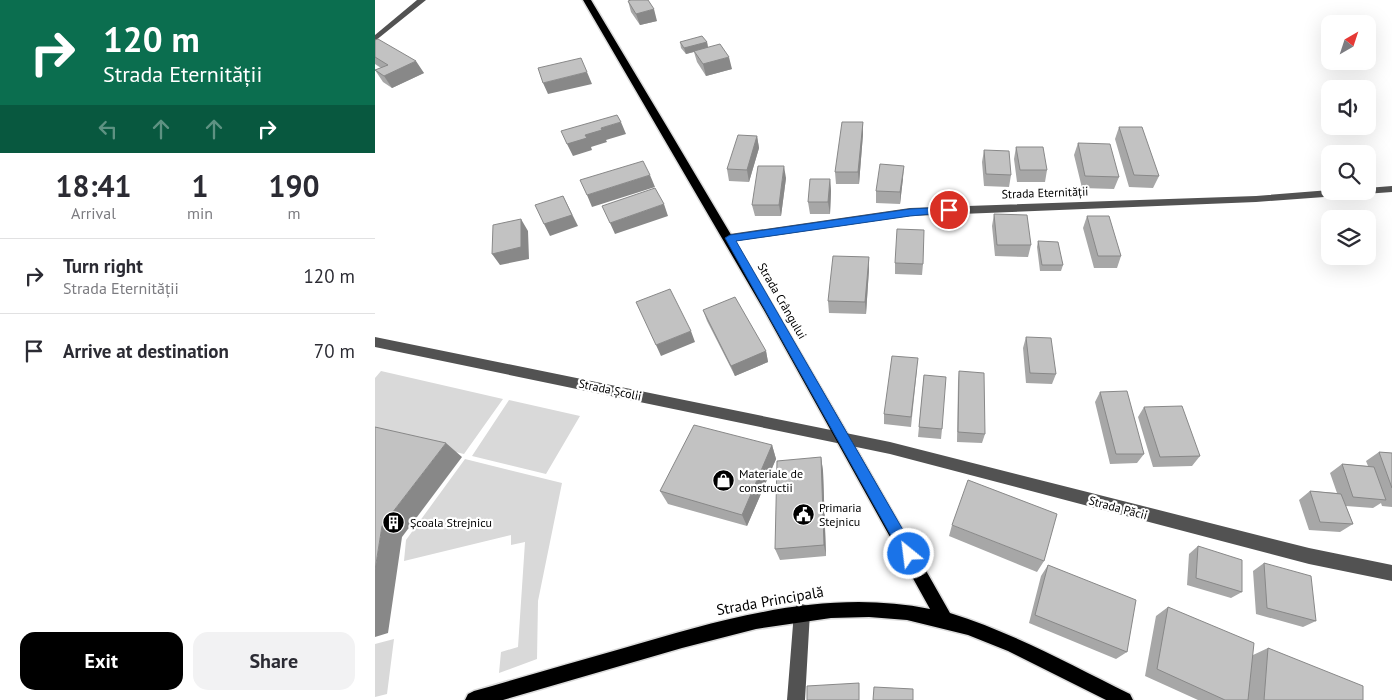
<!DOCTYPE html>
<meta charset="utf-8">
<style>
:root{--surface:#fff;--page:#f2f2f3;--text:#2b2b33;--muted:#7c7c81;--line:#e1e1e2;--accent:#000}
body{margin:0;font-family:"PT Sans",sans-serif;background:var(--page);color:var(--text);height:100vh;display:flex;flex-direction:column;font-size:19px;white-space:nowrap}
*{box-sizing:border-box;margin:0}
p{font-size:16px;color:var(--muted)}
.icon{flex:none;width:28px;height:28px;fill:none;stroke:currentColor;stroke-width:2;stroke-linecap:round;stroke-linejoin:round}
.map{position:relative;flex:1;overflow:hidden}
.side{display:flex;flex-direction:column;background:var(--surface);width:375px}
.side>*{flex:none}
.guide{background:#0b6e4f;color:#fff;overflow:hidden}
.needle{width:32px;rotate:39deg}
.fabs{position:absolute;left:946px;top:15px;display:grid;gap:10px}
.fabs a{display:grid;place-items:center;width:55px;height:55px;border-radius:10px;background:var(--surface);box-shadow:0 5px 20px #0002;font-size:25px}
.pin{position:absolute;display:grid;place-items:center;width:42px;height:42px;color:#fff;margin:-21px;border:2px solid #fff;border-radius:50%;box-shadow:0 1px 5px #0007}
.me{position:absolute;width:55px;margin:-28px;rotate:331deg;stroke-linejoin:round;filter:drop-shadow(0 0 4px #0008)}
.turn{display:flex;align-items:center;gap:18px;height:105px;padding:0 20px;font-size:22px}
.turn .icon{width:65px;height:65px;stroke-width:2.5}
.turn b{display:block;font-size:35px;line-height:42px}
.lanes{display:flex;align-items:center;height:48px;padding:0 20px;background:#0003;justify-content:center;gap:25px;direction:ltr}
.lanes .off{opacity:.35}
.eta{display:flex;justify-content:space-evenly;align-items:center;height:85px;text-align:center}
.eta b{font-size:30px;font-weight:700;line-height:35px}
.button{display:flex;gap:10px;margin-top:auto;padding:10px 20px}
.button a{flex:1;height:58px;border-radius:15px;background:var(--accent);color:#fff;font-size:20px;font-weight:700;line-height:58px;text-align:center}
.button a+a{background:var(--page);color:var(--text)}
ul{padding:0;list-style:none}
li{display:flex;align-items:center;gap:15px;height:75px;padding:0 20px;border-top:1px solid var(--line)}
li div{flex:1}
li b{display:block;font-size:19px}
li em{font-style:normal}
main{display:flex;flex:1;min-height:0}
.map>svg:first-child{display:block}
.green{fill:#d9d9d9}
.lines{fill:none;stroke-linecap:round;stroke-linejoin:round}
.major-casing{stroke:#dbdbdb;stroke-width:3}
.minor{fill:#525252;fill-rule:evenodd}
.major{fill:#000;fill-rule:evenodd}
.wall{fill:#a7a7a7}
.shaded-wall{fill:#888}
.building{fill:#c2c2c2;stroke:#888}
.route{fill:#1a73e8;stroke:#114b97}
.labels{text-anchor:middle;stroke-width:4.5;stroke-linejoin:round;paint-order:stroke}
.street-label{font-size:12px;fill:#000;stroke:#fff}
.poi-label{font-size:12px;fill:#000;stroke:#fff;text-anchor:start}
.near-street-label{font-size:15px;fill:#000;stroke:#fff}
</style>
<main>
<section class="side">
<div class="guide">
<div class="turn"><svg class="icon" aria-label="right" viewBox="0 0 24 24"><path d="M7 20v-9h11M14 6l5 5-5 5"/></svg><div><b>120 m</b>Strada Eternității</div></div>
<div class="lanes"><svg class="icon off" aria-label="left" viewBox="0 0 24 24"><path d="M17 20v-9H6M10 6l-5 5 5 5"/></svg><svg class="icon off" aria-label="ahead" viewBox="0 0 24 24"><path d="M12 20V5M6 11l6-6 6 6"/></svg><svg class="icon off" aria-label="ahead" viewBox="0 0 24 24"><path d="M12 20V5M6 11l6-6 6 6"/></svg><svg class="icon" aria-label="right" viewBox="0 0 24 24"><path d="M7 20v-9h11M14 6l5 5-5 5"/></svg></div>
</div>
<div class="eta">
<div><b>18:41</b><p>Arrival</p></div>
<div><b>1</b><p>min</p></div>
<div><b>190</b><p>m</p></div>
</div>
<ul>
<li><svg class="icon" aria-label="right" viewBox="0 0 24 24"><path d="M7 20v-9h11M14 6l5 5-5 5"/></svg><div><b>Turn right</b><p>Strada Eternității</p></div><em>120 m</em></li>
<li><svg class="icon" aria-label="arrive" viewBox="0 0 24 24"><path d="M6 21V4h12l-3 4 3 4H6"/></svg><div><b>Arrive at destination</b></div><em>70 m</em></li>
</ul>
<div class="button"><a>Exit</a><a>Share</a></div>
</section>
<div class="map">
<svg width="1017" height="700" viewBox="0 0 1017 700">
<rect width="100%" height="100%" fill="#fff"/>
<path class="green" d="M6,371l122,28 -39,55 -89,-21v-55z
M134,400l71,16 -34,58 -74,-18z
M90,459l97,24 -24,118 -1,58 -38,14 2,-21 17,-5 7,-105 -14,3v-10l-107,26 2,-21z
M19,639l-7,55 -12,3v-53z"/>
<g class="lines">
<defs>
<path id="major" d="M208,0h8c122,203 243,407 359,613 64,20 121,52 180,81l3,6h-27l-98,-49 -40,-16 -61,-15 -38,-3 -38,1 -75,11 -74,19 -179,52h-38l3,-6 6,-3c50,-14 100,-29 150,-43 99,-29 202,-60 306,-39l-165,-297z"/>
</defs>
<use href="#major" class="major-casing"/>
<path class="minor" d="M42,0h9l-51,41v-6z
M1017,186v6l-136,10 -346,14 -180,26 -5,-4 5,-4 180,-26 346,-12 74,-6 37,1v-3z
M0,337l515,105 419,106 83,17v16l-83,-17 -419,-110 -515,-107z
M427,604l6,2 2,6 -5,88h-18l7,-88 2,-6z"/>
<use href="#major" class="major"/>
</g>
<path class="wall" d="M253,1l29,20 -17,4 -9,-13z
M0,40l49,33 -32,15 -9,-6 -8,-12 6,-2 -6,-4z
M305,42h27l1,5 24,22 -26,7 -9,-14 -3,-10 -8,2 -5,-6z
M488,122v12l-4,50h-23l-1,-12z
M744,127l40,49 -6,12 -24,-1 -14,-48z
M382,136l2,12 -10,34 -20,-1 -2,-12z
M703,143l41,34 -5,12 -32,-1 -8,-33z
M641,147l31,23 -2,12h-28l-3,-23z
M609,150l27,25 -2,12 -25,-1 -2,-24z
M411,178l-5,38h-26l-3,-11z
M528,178l-3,26 -24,-1v-12z
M455,179l1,12 -1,23h-20l-2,-12z
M619,214l37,31 -3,12 -33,-1 -3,-30z
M712,216l34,40 -4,12h-23l-11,-40z
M663,241l25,24 -2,6h-21l-3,-24z
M494,257v12l-3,45 -37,-1 -1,-12z
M520,263l28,1 -1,11 -27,-1z
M328,310l63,41 2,11 -33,14 -28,-55z
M651,337l30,37 -4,10 -26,-1 -3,-35z
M542,369l-6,58 -27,-3v-10z
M584,371l26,63 -3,9 -25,-1 1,-60z
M549,375l18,54 -1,10 -23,-2z
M725,392l44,62 -7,9 -27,1 -15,-62z
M769,407l56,49 -8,10 -39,1 -15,-50z
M397,445l4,14 -29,67 -79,-22 -8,-13z
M1004,452l13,1v54l-10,-1 -1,-3 -8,5 -27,-2 7,18 -13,8 -31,-2 -10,-30 11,-9 27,2 -7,-20 12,-9 26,2 -2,-5z
M446,457l2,14 3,85 -46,4 -5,-11z
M577,525l92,36 -7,11 -88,-36z
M823,546l44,46 -11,6 -44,-13 2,-31z
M889,563l52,58 -13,6 -47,-13 -3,-43z
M673,565l79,87 -11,7 -87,-36 12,-47z
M793,607l85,48 15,-7 95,52h-165l-53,-24 11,-60z"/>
<path class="shaded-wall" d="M279,9l3,12 -17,4 -4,-11z
M332,42l1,6 -22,6 -2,-6z
M354,57l3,12 -26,7 -3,-12z
M41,61l8,12 -32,15 -8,-12z
M212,72l5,12 -44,10 -5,-11z
M246,122l5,12 -20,6 1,2 -16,5 1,3 -19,6 -6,-12 18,-9 16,-7z
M488,122v12l-4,50 -1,-12z
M382,136l2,12 -10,34 -2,-12z
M409,166l2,12 -5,38 -2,-11z
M529,166l-1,12 -3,26v-12z
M275,175l5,12 -63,20 -5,-12z
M455,179l1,12 -1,23 -2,-12z
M188,196l15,30 -28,10 -6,-12z
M289,204l4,12 -53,18 -5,-11z
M146,219l7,12 1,28 -29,6 -8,-11z
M494,257v12l-3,45 -1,-12z
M316,331l4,11 -34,14 -5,-11z
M391,351l2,11 -33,14 -4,-10z
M71,443l16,14 -60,80 -14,96 -13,4v-67l7,-44z
M397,445l4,14 -29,67 -5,-11z
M446,457l2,14 3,85 -2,-11z"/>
<path class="building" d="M256,0h17l6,9 -18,5 -8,-13z
M327,36l5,6 -23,6 -4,-6z
M3,39l38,22 -32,15 -9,-6 13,-5 -13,-8v-17z
M345,44l9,13 -26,7 -9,-13z
M206,58l6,14 -44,11 -5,-15z
M242,115l4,7 -20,6 1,2 -17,5 2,3 -20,6 -6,-13z
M467,122h21l-5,50h-23z
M744,127h23l17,49 -25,-1z
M363,135l19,1 -10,34 -20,-1z
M703,143l32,1 9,33 -34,-1z
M641,147h27l4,23h-27z
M609,150l25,1 2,24 -25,-1z
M268,161l7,14 -63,20 -7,-15z
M505,164l24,2 -4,26 -24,-1z
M383,166h26l-5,39h-27z
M435,179h20l-2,23h-20z
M280,188l9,16 -54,19 -8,-17z
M188,196l9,19 -28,9 -9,-19z
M619,214l33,1 4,30h-34z
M712,216h22l12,40h-23z
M146,219v28l-29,7 1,-29z
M522,229l27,1 -1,34 -28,-1z
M663,241l20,1 5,23h-21z
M458,256l36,1 -4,45 -37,-1z
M295,289l21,42 -35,14 -20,-43z
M360,297l31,54 -35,15 -28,-56z
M651,337l25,1 5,36 -26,-1z
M517,356l26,2 -7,59 -27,-3z
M584,371l25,2 1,61 -27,-2z
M549,375l22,2 -4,52 -23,-2z
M752,391l17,63h-28l-16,-62z
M807,406l18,50 -40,1 -16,-50z
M319,425l78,20 -30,70 -82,-24z
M0,427l71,16 -64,83 -7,44z
M1004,452l13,1v35z
M446,457l3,88 -49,4 2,-88z
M967,464l32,3 12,33 -33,-3z
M593,480l89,34 -13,47 -92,-36z
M935,491l31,3 12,30 -33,-2z
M823,546l44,14v32l-46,-14z
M889,563l47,13 5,45 -49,-13z
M673,565l88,35 -9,52 -92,-37z
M793,607l86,36 -6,57h-23l-68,-31z
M893,648l95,38v14h-99z
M484,683v17h-52v-14z
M499,687l39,2v11h-40z"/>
<path class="route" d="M574,207l5,3 -2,2 -42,4 -174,25 178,308 2,5 -2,5 -5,2 -5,-2 -179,-321 5,-3 180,-26z"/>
<defs>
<symbol id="shop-disc" viewBox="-11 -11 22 22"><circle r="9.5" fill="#000" stroke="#fff"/><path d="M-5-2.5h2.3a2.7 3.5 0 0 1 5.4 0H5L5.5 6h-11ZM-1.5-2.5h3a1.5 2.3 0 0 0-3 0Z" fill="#fff"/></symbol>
<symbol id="civic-disc" viewBox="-11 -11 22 22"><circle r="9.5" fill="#000" stroke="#fff"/><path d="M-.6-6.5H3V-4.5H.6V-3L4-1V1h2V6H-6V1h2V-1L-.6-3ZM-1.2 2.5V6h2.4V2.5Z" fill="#fff"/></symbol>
<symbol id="building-disc" viewBox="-11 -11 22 22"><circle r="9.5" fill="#000" stroke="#fff"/><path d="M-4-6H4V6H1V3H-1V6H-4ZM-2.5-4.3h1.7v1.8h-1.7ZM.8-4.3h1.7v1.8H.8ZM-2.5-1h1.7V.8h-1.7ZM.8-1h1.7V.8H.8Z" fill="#fff"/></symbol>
</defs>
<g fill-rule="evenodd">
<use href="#shop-disc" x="336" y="468" width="25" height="25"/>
<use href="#civic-disc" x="416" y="502" width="25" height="25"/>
<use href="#building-disc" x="6" y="510" width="25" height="25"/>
</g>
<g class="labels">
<g class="street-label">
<text transform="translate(670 193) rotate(-2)" y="4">Strada Eternității</text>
<text transform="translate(407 301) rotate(60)" y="4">Strada Crângului</text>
<text transform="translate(235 390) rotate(12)" y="4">Strada Școlii</text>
<text transform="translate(743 508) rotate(15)" y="4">Strada Păcii</text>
</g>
<g class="poi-label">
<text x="364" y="478">Materiale de<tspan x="364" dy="14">constructii</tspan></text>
<text x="444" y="512">Primaria<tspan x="444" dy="14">Stejnicu</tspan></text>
<text x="35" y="527">Școala Strejnicu</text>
</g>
<g class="near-street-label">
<text transform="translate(395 601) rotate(-10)" y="5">Strada Principală</text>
</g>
</g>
</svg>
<div class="fabs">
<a><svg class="needle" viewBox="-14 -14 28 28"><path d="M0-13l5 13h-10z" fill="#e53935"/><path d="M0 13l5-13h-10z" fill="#7c7c81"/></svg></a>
<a><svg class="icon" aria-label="sound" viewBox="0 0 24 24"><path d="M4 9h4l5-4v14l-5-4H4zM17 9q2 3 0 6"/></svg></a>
<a><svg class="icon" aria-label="search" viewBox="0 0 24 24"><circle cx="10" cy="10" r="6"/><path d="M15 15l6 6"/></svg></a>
<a><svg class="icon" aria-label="layers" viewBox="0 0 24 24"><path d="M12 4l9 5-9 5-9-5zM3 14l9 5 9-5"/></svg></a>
</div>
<div class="pin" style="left:574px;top:210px;background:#d93025"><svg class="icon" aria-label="arrive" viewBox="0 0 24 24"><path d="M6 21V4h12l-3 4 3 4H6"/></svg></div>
<svg class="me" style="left:534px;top:554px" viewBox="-20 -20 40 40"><circle r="17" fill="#1a73e8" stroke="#fff" stroke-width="3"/><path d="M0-11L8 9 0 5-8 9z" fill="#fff"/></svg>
</div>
</main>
